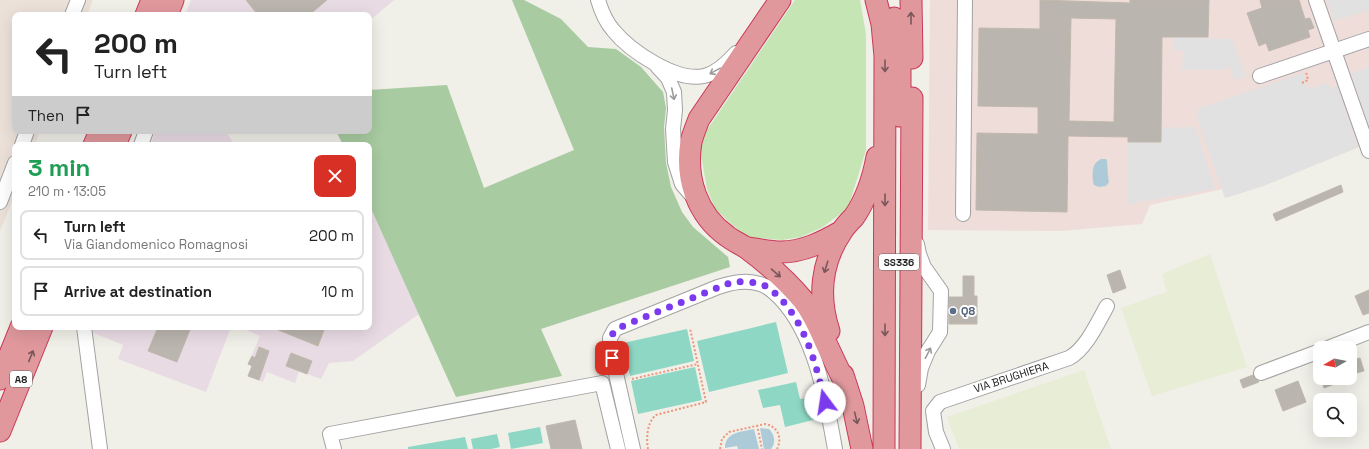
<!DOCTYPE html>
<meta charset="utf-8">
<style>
:root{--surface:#fff;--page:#f6f6f6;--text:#222;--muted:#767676;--line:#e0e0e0}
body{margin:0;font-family:"Space Grotesk",sans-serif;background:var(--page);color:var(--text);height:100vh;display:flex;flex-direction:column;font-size:15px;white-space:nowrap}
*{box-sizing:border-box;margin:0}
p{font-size:13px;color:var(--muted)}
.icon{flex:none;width:22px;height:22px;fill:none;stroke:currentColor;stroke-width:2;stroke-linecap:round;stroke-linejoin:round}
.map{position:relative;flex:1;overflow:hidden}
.drawer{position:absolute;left:12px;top:142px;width:360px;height:188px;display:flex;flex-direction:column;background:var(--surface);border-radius:8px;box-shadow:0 4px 16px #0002}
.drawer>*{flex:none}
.banner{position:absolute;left:12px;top:12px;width:360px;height:122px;border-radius:8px;box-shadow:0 4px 16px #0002;background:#fff;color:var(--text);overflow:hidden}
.needle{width:26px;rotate:261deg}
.fabs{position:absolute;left:1313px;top:341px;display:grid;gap:8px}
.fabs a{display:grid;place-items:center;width:44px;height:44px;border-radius:8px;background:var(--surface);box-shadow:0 4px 16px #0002;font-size:20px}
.pin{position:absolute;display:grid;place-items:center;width:34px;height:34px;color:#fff;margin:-17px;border-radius:8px;box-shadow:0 2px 6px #0006}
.me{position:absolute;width:44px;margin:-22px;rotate:346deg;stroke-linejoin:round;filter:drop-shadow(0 0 3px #0008)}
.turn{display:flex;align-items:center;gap:14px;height:84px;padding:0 16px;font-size:18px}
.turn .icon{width:52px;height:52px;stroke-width:2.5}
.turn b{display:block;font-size:28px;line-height:34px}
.then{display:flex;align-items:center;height:38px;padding:0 16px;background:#0003;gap:8px;font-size:15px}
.round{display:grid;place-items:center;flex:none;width:42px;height:42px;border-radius:8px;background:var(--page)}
.headline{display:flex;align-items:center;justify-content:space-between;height:68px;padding:0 16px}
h1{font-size:24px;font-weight:800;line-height:30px;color:#1e9e55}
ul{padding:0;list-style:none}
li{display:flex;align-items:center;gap:12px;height:50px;margin:0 8px 6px;padding:0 8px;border:2px solid var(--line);border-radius:8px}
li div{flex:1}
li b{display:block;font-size:15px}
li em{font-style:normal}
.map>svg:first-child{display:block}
.commercial{fill:#efddda}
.industrial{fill:#e9dbe4}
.military{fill:#ece1d9}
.farmland{fill:#e8edd6}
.grass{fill:#c6e5b4}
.forest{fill:#a8cba1}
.pitch{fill:#8ed7c4}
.parking{fill:#e1e1e1}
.water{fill:#adcad9}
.building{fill:#bab5ae;stroke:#c1b8ac;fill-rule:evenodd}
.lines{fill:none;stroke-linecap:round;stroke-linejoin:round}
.minor-casing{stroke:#a2a2a2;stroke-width:16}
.highway-casing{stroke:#cb3859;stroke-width:23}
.path{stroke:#ed967c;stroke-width:2;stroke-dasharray:2 2;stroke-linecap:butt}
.minor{stroke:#fff;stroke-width:14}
.highway{stroke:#e0989d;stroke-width:21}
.oneway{stroke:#775759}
.oneway2{stroke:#9b9b9b}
.route{stroke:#7c3aed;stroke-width:7;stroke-dasharray:0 12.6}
.service-dot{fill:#5c6f8a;stroke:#fff;stroke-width:1.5}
.labels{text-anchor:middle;stroke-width:4;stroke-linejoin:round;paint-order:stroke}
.shield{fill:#fff;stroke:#646464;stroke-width:1}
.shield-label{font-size:10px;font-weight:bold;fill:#212121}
.service-label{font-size:11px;font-weight:bold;fill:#4e5e75;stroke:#fff;text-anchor:start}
.street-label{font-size:11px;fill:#212121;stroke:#fff}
</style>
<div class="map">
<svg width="1369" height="449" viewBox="0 0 1369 449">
<rect width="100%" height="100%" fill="#f0efe8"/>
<path class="commercial" d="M930,0h439v143l-106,43 -38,12 -2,-9 -73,16 -8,19 -81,7 -133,-1z"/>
<path class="industrial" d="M191,0h203l-25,21v-6h-184z
M156,131h69l10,14h-85z
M369,204l50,110 -66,47 -24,2 -8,16 -22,-8 -4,12 -28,-11 -4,10 -15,-6 4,-10 -4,-2 12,-28 -21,-9h130z
M89,327h142l-25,65 -88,-33 5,-14 -34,-14z"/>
<path class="military" d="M0,0h93l-6,15h-72v116h25l-5,14h-20v49l-15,37z"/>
<path class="farmland" d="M1210,254l37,113 -95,29 -31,-88 46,-16 -5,-18z
M1084,370l27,79h-152l-12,-32z"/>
<path class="grass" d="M795,0h65l6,34v116l-18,58 -25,19 -22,10 -19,3 -36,-3 -31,-28 -8,-20 -7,-39 7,-20z"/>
<path class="forest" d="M512,0h12l37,19 27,28 28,2 25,18 22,25 3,16 -2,19 2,36 5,24 11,25 11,15 35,30 2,10 -189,62 21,47 -106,21 -87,-193v-59h-26l-7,-14h33v-41l78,-5 37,103 90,-38z"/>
<path class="pitch" d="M776,322l12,51 -79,19 -12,-51z
M687,329l7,32 -64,15 -7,-33z
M695,367l7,33 -64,14 -7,-33z
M796,382l4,17 12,-2 5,22 -32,8 -5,-22 -17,3 -5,-18z
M540,427l3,16 -32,6 -3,-16z
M497,434l3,13 -9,2h-18l-2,-10z
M465,437l3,12h-60v-2z"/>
<path class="parking" d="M1327,0h42v10l-35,11z
M1174,37l58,2 14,37 -12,4 -4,-13 -9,3h-39l1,-19 -9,-1z
M1369,67v59l-18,-53z
M1303,73l5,16 20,-6 2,6 7,-3 21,61 -95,39 -38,12 -29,-83 3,-7z
M1195,127l20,62 -87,15v-62h33v-14z"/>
<path class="water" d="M1101,159h5l1,2 1,15 1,6 -3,4 -7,1 -5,-2c-2,-5 -2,-17 1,-21 1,-2 4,-4 6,-5z
M760,428l9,1c6,6 7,14 2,20h-7z
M754,429l5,20h-21l-1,-3 -12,2c0,-16 16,-16 29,-19z"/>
<path class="building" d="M246,0h81l-18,15h-51z
M1040,0l90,3v-3h79l-1,37h-46l-1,105h-33v-5l-60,-1 -1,76 -91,-2 1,-77 61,1v-27l-60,-1 1,-78 61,1zM1071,18l45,1 -2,103 -45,-1z
M1260,0h39l6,19 5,-1 4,10 -6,2 2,7 -41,14 -3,-8 -7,3 -12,-33 15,-5z
M1341,185l2,7 -67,29 -3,-7z
M1120,270l6,18 -13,5 -6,-18z
M963,276h11v20h3v28h-28v-27h14z
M1369,290v23l-6,2 -8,-19z
M158,327h33l-14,35 -29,-11z
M271,327h54l-7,19z
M259,347l10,4 -10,29 -11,-4 4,-10 -4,-2 4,-8 3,2z
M291,353l21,8 -5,13 -21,-8z
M1360,358l4,13 -8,2 -4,-13z
M1253,375l6,7 -16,6 -3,-8z
M1321,378h27v1l-24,9z
M1298,381l8,21 -23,9 -8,-21z
M575,420l7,29h-31l-5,-23z"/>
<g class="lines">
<defs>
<path id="minor" d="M598,0c3,10 8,22 15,30 17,21 63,52 91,46 13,-3 23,-13 32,-23
M1316,0l53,151
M72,15l6,-15
M657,66l11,12 6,14 1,18 -2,19 2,33 7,22 12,14
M1260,76l109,-37
M22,145l5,-14
M141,145l5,-14
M0,202l15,-39
M963,214l2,-214
M917,244l2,10 5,13 17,24 -1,41 -12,19 -7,17 -3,17
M84,327l16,122
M1328,348l41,-16
M1261,373l59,-22
M334,449l-4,-15 272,-51 16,66
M633,449l-23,-102v-9l5,-9 103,-42c13,-4 28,-8 42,-3 8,2 14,8 20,14 36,38 46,101 55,151
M943,449l-7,-17 -3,-21 7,-9 129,-44c17,-9 29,-36 38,-52"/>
<path id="highway" d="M780,0l-81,119c-3,8 -6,15 -8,23 -6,36 6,73 36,94 6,5 14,8 21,13 20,15 39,32 55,51 10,13 17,29 23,43 7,15 14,30 21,44
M876,0l6,24 3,32 -1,393
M911,0l1,58
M146,15l6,-15
M167,15l6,-15
M894,18l6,37v61
M94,145l6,-14
M115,145l6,-14
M747,248c11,1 23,4 34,4 22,0 42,-10 61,-21
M829,331c-11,-34 -8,-69 13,-100 3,-5 8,-10 12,-14 13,-19 19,-38 23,-60
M843,375l10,31 9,43
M0,379l21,-52
M0,431l42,-104
M910,449l2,-351"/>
</defs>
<use href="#minor" class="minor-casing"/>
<use href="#highway" class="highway-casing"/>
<path class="path" d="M1302,83l6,-3 -2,-8
M632,379l66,-15
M757,425l5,24
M648,449c-2,-11 -1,-27 8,-34l50,-13 -16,-74
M720,449l2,-10 7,-7 36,-8c12,2 18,13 12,25"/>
<use href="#minor" class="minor"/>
<use href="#highway" class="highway"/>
</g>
<defs><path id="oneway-shaft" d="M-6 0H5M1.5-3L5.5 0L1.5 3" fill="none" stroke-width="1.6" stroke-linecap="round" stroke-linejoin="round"/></defs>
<g class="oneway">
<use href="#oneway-shaft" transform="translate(911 18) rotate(-90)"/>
<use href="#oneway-shaft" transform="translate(885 66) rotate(90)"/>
<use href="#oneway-shaft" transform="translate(885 200) rotate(90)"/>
<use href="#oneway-shaft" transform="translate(826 267) rotate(107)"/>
<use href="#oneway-shaft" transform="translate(776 273) rotate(41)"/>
<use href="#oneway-shaft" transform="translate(885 330) rotate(90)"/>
<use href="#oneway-shaft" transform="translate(31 356) rotate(-68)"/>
<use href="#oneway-shaft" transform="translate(856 418) rotate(76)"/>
</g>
<g class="oneway2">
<use href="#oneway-shaft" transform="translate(715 71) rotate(151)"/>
<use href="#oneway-shaft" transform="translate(673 94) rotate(78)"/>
<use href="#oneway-shaft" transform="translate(928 353) rotate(-63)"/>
</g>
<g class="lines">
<path class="route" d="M612,358c-4,-18 -4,-25 13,-33l107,-43c9,0 19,-1 28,2 8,2 14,8 20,14 27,29 36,67 45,104"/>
</g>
<circle class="service-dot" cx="953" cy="311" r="4"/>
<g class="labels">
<g class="shield">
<rect x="879" y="254" width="40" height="16" rx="3"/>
<rect x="10" y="371" width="22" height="16" rx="3"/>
</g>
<g class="shield-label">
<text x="899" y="266">SS336</text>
<text x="21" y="383">A8</text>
</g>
<g class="service-label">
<text x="961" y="315">Q8</text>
</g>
<g class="street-label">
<text transform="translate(1011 377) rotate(-18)" y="4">VIA BRUGHIERA</text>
</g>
</g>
</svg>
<div class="fabs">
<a><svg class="needle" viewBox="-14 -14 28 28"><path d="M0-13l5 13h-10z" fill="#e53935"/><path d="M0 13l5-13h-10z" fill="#767676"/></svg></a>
<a><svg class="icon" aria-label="search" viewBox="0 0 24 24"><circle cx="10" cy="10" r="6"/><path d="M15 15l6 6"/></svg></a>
</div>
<div class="pin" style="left:612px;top:358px;background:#d93025"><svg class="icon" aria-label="arrive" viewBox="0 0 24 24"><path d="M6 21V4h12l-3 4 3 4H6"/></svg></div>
<svg class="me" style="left:825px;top:402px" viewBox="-20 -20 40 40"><circle r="19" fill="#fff"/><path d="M0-13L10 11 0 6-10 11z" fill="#7c3aed"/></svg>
<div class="banner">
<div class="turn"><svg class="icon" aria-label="left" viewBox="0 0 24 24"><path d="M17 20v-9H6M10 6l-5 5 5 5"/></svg><div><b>200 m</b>Turn left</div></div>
<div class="then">Then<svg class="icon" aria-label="arrive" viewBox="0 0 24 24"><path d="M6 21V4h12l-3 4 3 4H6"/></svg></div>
</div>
<section class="drawer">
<div class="headline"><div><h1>3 min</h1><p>210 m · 13:05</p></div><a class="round" style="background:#d93025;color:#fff"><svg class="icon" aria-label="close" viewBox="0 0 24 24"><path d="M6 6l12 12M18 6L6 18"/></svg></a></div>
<ul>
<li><svg class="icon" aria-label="left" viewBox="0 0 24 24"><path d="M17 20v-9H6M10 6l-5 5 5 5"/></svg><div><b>Turn left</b><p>Via Giandomenico Romagnosi</p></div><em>200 m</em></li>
<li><svg class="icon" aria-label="arrive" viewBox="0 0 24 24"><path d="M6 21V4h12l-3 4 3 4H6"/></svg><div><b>Arrive at destination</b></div><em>10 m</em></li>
</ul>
</section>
</div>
